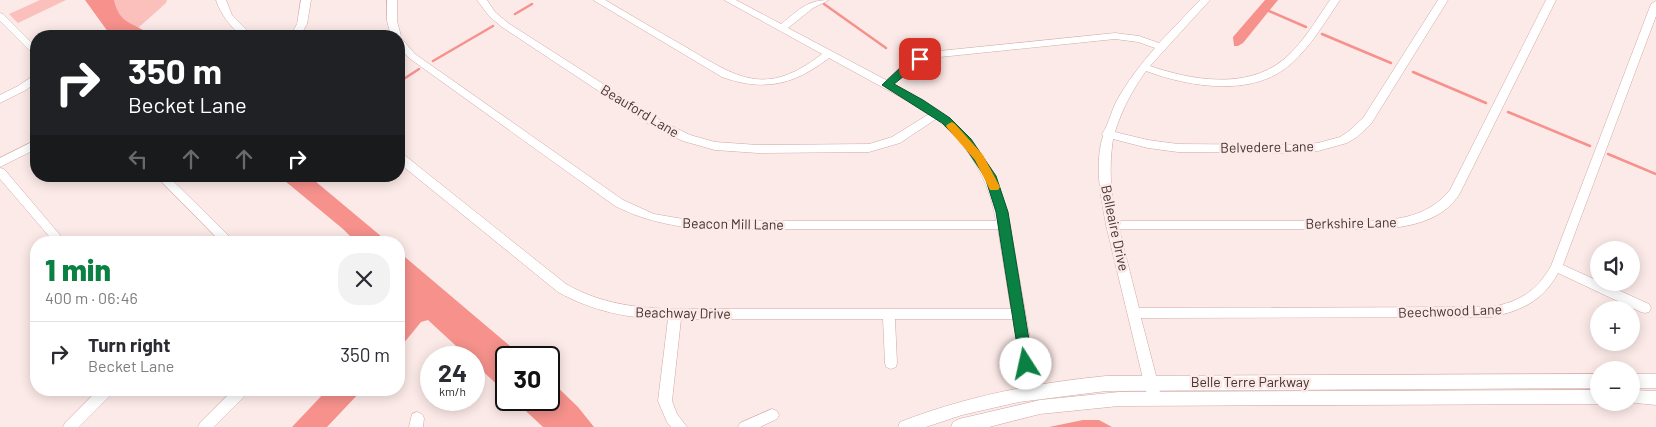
<!DOCTYPE html>
<meta charset="utf-8">
<style>
:root{--surface:#fff;--page:#f2f2f3;--text:#2b2b33;--muted:#7c7c81;--line:#e1e1e2;--accent:#0b8043}
body{margin:0;font-family:Barlow,sans-serif;background:var(--page);color:var(--text);height:100vh;display:flex;flex-direction:column;font-size:19px;white-space:nowrap}
*{box-sizing:border-box;margin:0}
p{font-size:16px;color:var(--muted)}
.icon{flex:none;width:28px;height:28px;fill:none;stroke:currentColor;stroke-width:2;stroke-linecap:round;stroke-linejoin:round}
.map{position:relative;flex:1;overflow:hidden}
.side{position:absolute;left:30px;top:236px;width:375px;height:160px;display:flex;flex-direction:column;background:var(--surface);border-radius:20px;box-shadow:0 2px 12px #0003}
.side>*{flex:none}
.hud{position:absolute;left:30px;top:30px;width:375px;height:152px;border-radius:20px;box-shadow:0 2px 12px #0003;background:#202124;color:#fff;overflow:hidden}
.fabs{position:absolute;left:1590px;top:241px;display:grid;gap:10px}
.fabs a{display:grid;place-items:center;width:50px;height:50px;border-radius:50%;background:var(--surface);box-shadow:0 2px 12px #0003;font-size:25px}
.speed{position:absolute;left:420px;top:346px;display:flex;gap:10px;font-size:25px;font-weight:700;text-align:center}
.speed>*{display:grid;place-content:center;width:65px;height:65px;border-radius:50%;background:var(--surface);box-shadow:0 2px 12px #0003;line-height:1}
.speed small{font-size:12px;font-weight:400}
.speed .limit{border:2px solid #111;border-radius:8px;background:#fff;color:#111}
.pin{position:absolute;display:grid;place-items:center;width:42px;height:42px;color:#fff;margin:-21px;border-radius:10px;box-shadow:0 2px 8px #0006}
.me{position:absolute;width:55px;margin:-28px;rotate:350deg;stroke-linejoin:round;filter:drop-shadow(0 0 4px #0008)}
.turn{display:flex;align-items:center;gap:18px;height:105px;padding:0 15px;font-size:22px}
.turn .icon{width:65px;height:65px;stroke-width:2.5}
.turn b{display:block;font-size:35px;line-height:42px}
.lanes{display:flex;align-items:center;height:48px;padding:0 15px;background:#0003;justify-content:center;gap:25px;direction:ltr}
.lanes .off{opacity:.35}
.round{display:grid;place-items:center;flex:none;width:52px;height:52px;border-radius:20px;background:var(--page)}
.overview{display:flex;align-items:center;justify-content:space-between;height:85px;padding:0 15px}
h1{font-size:30px;font-weight:800;line-height:38px;color:var(--accent)}
ul{padding:0;list-style:none}
li{display:flex;align-items:center;gap:15px;height:65px;padding:0 15px;border-top:1px solid var(--line)}
li div{flex:1}
li b{display:block;font-size:19px}
li em{font-style:normal}
.map>svg:first-child{display:block}
.green{fill:#fbc0bc}
.water{fill:#f6918c}
.lines{fill:none;stroke-linecap:round;stroke-linejoin:round}
.stream{stroke:#f6918c;stroke-width:2.5}
.minor-casing{stroke:#d1a8a5;stroke-width:1}
.major-casing{stroke:#d1a8a5;stroke-width:1}
.minor{fill:#fff;fill-rule:evenodd}
.major{fill:#fff;fill-rule:evenodd}
.route{fill:#0b8043;stroke:#07532c}
.slow{fill:#f59e0b}
.labels{text-anchor:middle;stroke-width:5;stroke-linejoin:round;paint-order:stroke}
.street-label{font-size:14px;fill:#443332;stroke:#fceae8}
</style>
<div class="map">
<svg width="1656" height="427" viewBox="0 0 1656 427">
<rect width="100%" height="100%" fill="#fceae8"/>
<path class="green" d="M40,0h26l-48,23 -9,-9z
M114,0h53l-1,3 -28,25c-14,-7 -21,-13 -24,-28z"/>
<path class="water" d="M85,0h29c6,26 21,22 38,36h-41z
M1265,0h13l-35,43 -5,3h-4l-1,-9z
M279,176h30l79,66h-32l-13,-13z
M399,252l124,105 -17,1v35l-32,-30v-5l-6,-1 -40,-37 -7,2 -22,27z
M549,379l29,28 16,20h-51l-29,-27h35z
M327,390h35l-35,37h-35z
M1083,420h16l13,7h-63z"/>
<g class="lines">
<path class="stream" d="M824,4l62,44
M1269,11l37,16
M515,14l17,-10
M1322,34l69,29
M433,61l60,-35
M1413,72l73,31
M399,82l20,-13
M1508,112l82,34
M1608,154l48,20"/>
<defs>
<path id="minor" d="M216,0h10l6,15 21,21h-11c-12,-10 -21,-21 -26,-36z
M301,0h10l-4,24 -7,12h-10l7,-12z
M387,0h10v21l4,15 -2,2 3,1 13,15 208,146 31,14 41,7h301c-7,-42 -27,-75 -60,-102l-36,24 -31,9 -111,1 -43,-3 -32,-9 -33,-16 -148,-98 -13,-11 -12,-16h10l8,12 13,11 150,96 32,16 25,7 43,3 111,-1 23,-7 37,-23 -14,-9 -86,-47c-35,27 -65,34 -107,19l-129,-77h12c26,15 52,31 79,46 54,32 81,52 138,8l-98,-54h12l45,24c17,-13 25,-24 48,-24l-16,8 -25,20 98,52 24,-19 29,-10 176,-18 24,3 20,7 41,-43h10l-60,66c41,14 96,24 133,-6 19,-15 33,-40 47,-60h10c-15,22 -29,46 -49,64 -38,34 -102,23 -145,7 -14,20 -24,38 -31,61l33,8 30,4 118,1 22,-2 22,-6 9,-6 14,-13 75,-118h10l-77,124 -14,13 -10,6 -29,8 -22,2 -118,-1 -30,-4 -35,-9c-4,28 -3,54 4,82h258c30,-2 55,-7 75,-31l96,-190h10l-96,193c-17,29 -54,35 -85,36h-256l20,79 352,-1c28,-5 46,-16 60,-41l100,-262 5,-3v15l-93,249 86,39 2,4 -2,4 -4,1 -4,-1 -83,-39c-15,28 -37,38 -67,44l-350,1 19,73 -2,4 -5,2 -5,-2 -2,-4 -40,-166c-5,-28 -12,-60 -3,-89l-1,-2c6,-8 9,-22 14,-32 11,-20 24,-37 39,-54l-17,-6 -23,-3 -175,18 -24,8 -22,19c46,25 82,51 104,100 5,12 7,32 12,41l29,166 -2,4 -5,2 -5,-2 -2,-4 -12,-72h-118l2,44 -1,4 -5,2 -5,-2 -1,-4 -2,-44h-202l-9,82 5,13 10,13h-16l-4,-5 -9,-21 10,-82c-39,0 -76,-8 -110,-27l-159,-129v-10l4,1 163,130c35,20 70,24 109,25h336l-13,-80h-303c-30,-5 -52,-9 -80,-23l-206,-148 -10,-11v-11h-8l-4,-15z
M0,13l3,1 33,33v8l-3,-1 -33,-33z
M36,74v8l-10,8 -26,13v-8l18,-9z
M36,140v9l-36,18v-9z
M0,168l4,1 62,73h-12l-54,-63z
M156,176h12l64,63 2,3h-13z
M98,390h16l-2,4 -33,33h-16l2,-4z
M233,390h16l-2,4 -33,33h-16l2,-4z
M772,409l5,2 2,4 -2,4 -17,8h-22l2,-4z
M417,412l5,2 2,4 -1,9h-14l3,-13z"/>
<path id="major" d="M1599,374v14l-493,3 -87,11 -57,13 -36,12h-28l2,-5c67,-26 135,-39 206,-46z
M1631,374h25v14h-25z
M1599,390v12h5l-5,2 -480,2 -79,8 -51,13h-38l2,-5 6,-3 81,-19 79,-8z
M1631,390l25,1v14l-30,-3h5z"/>
</defs>
<use href="#minor" class="minor-casing"/>
<use href="#major" class="major-casing"/>
<use href="#minor" class="minor"/>
<use href="#major" class="major"/>
</g>
<path class="route" d="M920,56l5,3 -31,25 29,16 27,18 21,21 25,37 12,36 25,152 -2,4 -5,1 -4,-1 -2,-4 -24,-152 -11,-35 -22,-33 -21,-21 -60,-38 21,-20z"/>
<path class="slow" d="M952,122l3,2 28,31 17,32 -2,3h-8l-15,-30 -27,-31 -2,-3 2,-2z"/>
<g class="labels">
<g class="street-label">
<text transform="translate(640 111) rotate(31)" y="5">Beauford Lane</text>
<text transform="translate(1267 147) rotate(-1)" y="5">Belvedere Lane</text>
<text transform="translate(1351 223) rotate(-1)" y="5">Berkshire Lane</text>
<text transform="translate(733 224) rotate(1)" y="5">Beacon Mill Lane</text>
<text transform="translate(1115 228) rotate(78)" y="5">Belleaire Drive</text>
<text transform="translate(1450 311) rotate(-2)" y="5">Beechwood Lane</text>
<text transform="translate(683 313) rotate(1)" y="5">Beachway Drive</text>
<text x="1250" y="387">Belle Terre Parkway</text>
</g>
</g>
</svg>
<div class="fabs">
<a><svg class="icon" aria-label="sound" viewBox="0 0 24 24"><path d="M4 9h4l5-4v14l-5-4H4zM17 9q2 3 0 6"/></svg></a>
<a>+</a>
<a>−</a>
</div>
<div class="speed"><div>24<small>km/h</small></div><div class="limit">30</div></div>
<div class="pin" style="left:920px;top:59px;background:#d93025"><svg class="icon" aria-label="arrive" viewBox="0 0 24 24"><path d="M6 21V4h12l-3 4 3 4H6"/></svg></div>
<svg class="me" style="left:1026px;top:364px" viewBox="-20 -20 40 40"><circle r="19" fill="#fff"/><path d="M0-13L10 11 0 6-10 11z" fill="#0b8043"/></svg>
<div class="hud">
<div class="turn"><svg class="icon" aria-label="right" viewBox="0 0 24 24"><path d="M7 20v-9h11M14 6l5 5-5 5"/></svg><div><b>350 m</b>Becket Lane</div></div>
<div class="lanes"><svg class="icon off" aria-label="left" viewBox="0 0 24 24"><path d="M17 20v-9H6M10 6l-5 5 5 5"/></svg><svg class="icon off" aria-label="ahead" viewBox="0 0 24 24"><path d="M12 20V5M6 11l6-6 6 6"/></svg><svg class="icon off" aria-label="ahead" viewBox="0 0 24 24"><path d="M12 20V5M6 11l6-6 6 6"/></svg><svg class="icon" aria-label="right" viewBox="0 0 24 24"><path d="M7 20v-9h11M14 6l5 5-5 5"/></svg></div>
</div>
<section class="side">
<div class="overview"><div><h1>1 min</h1><p>400 m · 06:46</p></div><a class="round"><svg class="icon" aria-label="close" viewBox="0 0 24 24"><path d="M6 6l12 12M18 6L6 18"/></svg></a></div>
<ul>
<li><svg class="icon" aria-label="right" viewBox="0 0 24 24"><path d="M7 20v-9h11M14 6l5 5-5 5"/></svg><div><b>Turn right</b><p>Becket Lane</p></div><em>350 m</em></li>
</ul>
</section>
</div>
